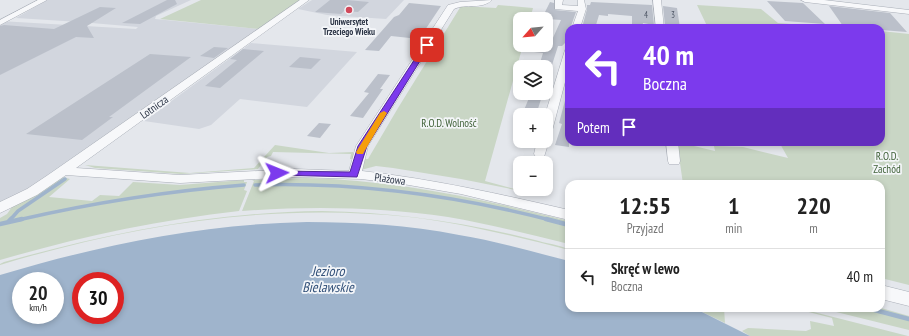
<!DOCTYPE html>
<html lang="pl">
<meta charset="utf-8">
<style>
:root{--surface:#fff;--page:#f2f2f2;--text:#222;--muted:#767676;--line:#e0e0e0}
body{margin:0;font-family:"PT Sans Narrow",sans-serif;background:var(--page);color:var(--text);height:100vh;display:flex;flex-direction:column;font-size:15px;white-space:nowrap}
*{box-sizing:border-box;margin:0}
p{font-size:13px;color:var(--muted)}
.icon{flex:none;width:22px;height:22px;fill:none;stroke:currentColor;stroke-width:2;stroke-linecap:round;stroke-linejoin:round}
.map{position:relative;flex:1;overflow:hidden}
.side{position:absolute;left:565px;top:180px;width:320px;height:132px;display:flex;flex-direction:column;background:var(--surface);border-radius:12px;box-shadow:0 2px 6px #0003}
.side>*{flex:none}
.top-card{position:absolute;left:565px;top:24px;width:320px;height:122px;border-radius:12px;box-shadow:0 2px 6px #0003;background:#7c3aed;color:#fff;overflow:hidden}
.needle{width:26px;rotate:243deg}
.buttons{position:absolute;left:513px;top:12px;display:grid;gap:8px}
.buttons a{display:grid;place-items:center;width:40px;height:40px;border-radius:8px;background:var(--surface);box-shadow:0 2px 6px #0003;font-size:20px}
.speed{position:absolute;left:12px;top:272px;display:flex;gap:8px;font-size:20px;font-weight:700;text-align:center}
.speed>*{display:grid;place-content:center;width:52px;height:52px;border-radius:50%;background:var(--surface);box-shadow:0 2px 6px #0003;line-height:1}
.speed small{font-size:10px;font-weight:400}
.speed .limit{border:6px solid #d22;background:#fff;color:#111}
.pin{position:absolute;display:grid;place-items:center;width:34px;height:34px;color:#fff;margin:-17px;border-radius:8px;box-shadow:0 2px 6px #0006}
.me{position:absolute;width:44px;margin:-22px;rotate:88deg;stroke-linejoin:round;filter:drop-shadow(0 0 3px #0008)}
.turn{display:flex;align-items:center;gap:14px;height:84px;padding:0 12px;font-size:18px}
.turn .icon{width:52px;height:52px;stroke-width:2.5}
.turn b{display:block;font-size:28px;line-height:34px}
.then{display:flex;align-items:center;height:38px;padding:0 12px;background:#0003;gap:8px;font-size:15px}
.eta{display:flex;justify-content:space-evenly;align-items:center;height:68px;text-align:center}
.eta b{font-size:24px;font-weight:700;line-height:28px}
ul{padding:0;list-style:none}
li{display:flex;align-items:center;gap:12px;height:56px;padding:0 12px;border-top:1px solid var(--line)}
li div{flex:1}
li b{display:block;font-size:15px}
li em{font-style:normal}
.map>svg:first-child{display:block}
.built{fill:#d2d6de}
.green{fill:#c9d6c5}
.water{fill:#9fb4cc;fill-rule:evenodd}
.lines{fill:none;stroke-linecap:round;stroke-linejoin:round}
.stream-far1{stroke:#9fb4cc;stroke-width:3.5}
.stream{stroke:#9fb4cc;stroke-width:4.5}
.building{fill:#bbc0ca}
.minor-casing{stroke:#a9aeb7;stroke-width:1}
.minor{fill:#f7f8fa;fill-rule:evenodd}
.route{fill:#7c3aed;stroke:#51269a}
.slow{fill:#f59e0b}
.poi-dot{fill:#d1495b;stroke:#f4f6f9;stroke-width:1.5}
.labels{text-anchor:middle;stroke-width:3.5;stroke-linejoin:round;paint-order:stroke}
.number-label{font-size:9px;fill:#4f5766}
.far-poi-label{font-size:9px;font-weight:bold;fill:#2b3445;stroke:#f4f6f9}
.street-label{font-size:11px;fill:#2b3445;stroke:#f4f6f9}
.park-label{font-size:11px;fill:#3f6138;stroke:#f4f6f9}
.near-water-label{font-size:14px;font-style:italic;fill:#34527a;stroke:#f4f6f9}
</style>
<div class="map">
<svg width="909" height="336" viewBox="0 0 909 336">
<rect width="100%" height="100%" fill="#e4e7ec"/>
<path class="built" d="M47,0h144l-35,16 -1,3 104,10 -226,158 -33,15v-181l136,8 2,-2 -58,-5 -64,-4z
M312,0h92l-18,19 -59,-4 -29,-6z
M251,43l106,9 -50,55 -67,-8 -29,26 -12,4 -55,-8z"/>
<path class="green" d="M201,0h100l-42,29 -99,-10z
M498,5l35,3 -3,11h-10v26h3l-38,136 41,11 -65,-13 -68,-11 -17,-2 -15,4 2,-11h5l30,-51 63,-102 35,2z
M697,5l64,4 17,14 66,5h-136z
M881,31l28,3v251l-28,-7v-94h-198l-6,-42 38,9 -1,-5 29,1 45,11 -9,-16h102z
M275,145l54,8 24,-1v7h-3l1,-5 -78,-2 -2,4 -4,1 -9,12 -77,5 -86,-6 -10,-3 105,8 64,-5z
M63,177l7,2 -21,18 43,4 8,-6 19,1 14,-14 47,3 64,-5v2h3l-3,8 3,1 -8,20c-81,9 -160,26 -239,49v-42l7,-4 5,-7z
M306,178c89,2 177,21 263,43v23c-40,-10 -80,-20 -121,-27 -68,-10 -137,-11 -206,-6l12,-30 -2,-1z
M322,211c71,1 143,11 213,29 9,3 27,5 34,10 -53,-13 -106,-27 -160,-33 -137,-15 -278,8 -409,48v-1l4,-2c104,-29 209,-50 318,-51z
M694,308h30l1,15z
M793,308h5l110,28h-158l-8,-5 6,-3 58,3 5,-2 -1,-8 24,5 -2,-8z
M820,308h61l28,8v14z"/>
<path class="water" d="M307,222c51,0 102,3 152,13 37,6 74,17 110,26v47h125l56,28h-750v-61c100,-30 203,-51 307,-53zM21,281h34v34h-34zM81,281h34v34h-34z"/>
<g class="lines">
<path class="stream-far1" d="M255,185c100,-3 198,10 295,35
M10,220l8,-9 47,-32
M18,220c74,-17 150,-29 226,-35"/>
<path class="stream" d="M546,219l23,6
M8,222l3,-3
M0,224l22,-5
M867,308l42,11"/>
</g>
<path class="building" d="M167,0h8l2,4 -37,20 -18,-1z
M330,0h17l22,2 -11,10 -14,-1 -3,3 -26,-2z
M767,1l36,2 22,21 -40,-3z
M550,2l4,1 1,7 21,2 -11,31 -3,3h-4l-6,19 -12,-2 3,-10 -18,-2 1,-6h23l3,-5 9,-20 -13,-1 2,-4 -6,-1z
M591,2l61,3 2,20 -11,-2 -1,5h-10v-12l-24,-2v2l-9,-1 -3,10 -13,-1 4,-15v-4h3z
M409,3l32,3 -22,33 -28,-3 -12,15 -14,-1 29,-33 5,-2z
M663,6l14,2 3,20h-12v-2h-3z
M829,6l61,7 17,19 -26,-2v-2l-38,-2z
M100,7l16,1 -29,18 7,12 -18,-1 -76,38v-49l4,-1 50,4z
M214,47l14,1 -14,10 -14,-2z
M243,49l21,2 -44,37 -15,-2 32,-26 -7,-1z
M150,54l41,3 -82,60h4l-31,23 -56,-6z
M300,57l21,2 -10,10 -22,-2z
M378,74l12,1 -10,14h3l-20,29 -13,-2 19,-23 -5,-1z
M531,93h12l-7,22h-14z
M566,97l3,1v49l-14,-2 7,-21 -3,-1z
M319,123l12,1 -11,14 -13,-2z"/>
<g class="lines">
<defs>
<path id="minor" d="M38,0h9l-47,25v-5z
M300,0h9l-233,168 104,7 115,-6 54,2 7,-25 92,-141 12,-3 32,-2c-10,10 -26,3 -38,9l-86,137 -6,25c70,8 138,23 207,39v10l-108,-26 -58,-10 -42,-5 -66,-2 -115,6 -114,-8 -29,20 -37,18v-11l27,-13 21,-14z
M555,0h8l-1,5 16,1v-6h6l2,9 -6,19h-8l6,-17 -23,-2z
M653,0h8l3,28h-8z
M801,0h23l85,10v4l-104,-12z
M569,47v20l-17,64 -2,2 -4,2 -1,-20 20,-65z
M546,138l3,3 -5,16h-8l-2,-3 3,-13h9z
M666,142h12l2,19 -1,3h-10l-1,-3z
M881,285l28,7v14l-28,-7z"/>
</defs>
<use href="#minor" class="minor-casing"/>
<use href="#minor" class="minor"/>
</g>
<path class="route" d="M427,43l3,2 -63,101 -10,31 -83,-2 -2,-2 2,-2h3l73,1 8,-26 66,-101z"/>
<path class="slow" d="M384,111l3,2 -23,39 -1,2h-6l-1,-2 24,-39z"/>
<circle class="poi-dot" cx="349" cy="10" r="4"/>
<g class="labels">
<g class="number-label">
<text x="646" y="18">4</text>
<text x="673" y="18">3</text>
</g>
<g class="far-poi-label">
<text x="349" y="25">Uniwersytet<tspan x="349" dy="10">Trzeciego Wieku</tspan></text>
</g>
<g class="street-label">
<text transform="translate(154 107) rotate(-35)" y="4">Lotnicza</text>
<text transform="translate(390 179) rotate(8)" y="4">Plażowa</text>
</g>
<g class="park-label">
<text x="449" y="127">R.O.D. Wolność</text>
<text x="887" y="160">R.O.D.<tspan x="887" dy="13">Zachód</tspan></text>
</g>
<g class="near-water-label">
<text x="328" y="276">Jezioro<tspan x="328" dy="16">Bielawskie</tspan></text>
</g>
</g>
</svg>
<div class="buttons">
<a><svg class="needle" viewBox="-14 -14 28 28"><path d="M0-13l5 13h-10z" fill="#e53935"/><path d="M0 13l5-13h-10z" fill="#767676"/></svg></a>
<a><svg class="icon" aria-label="layers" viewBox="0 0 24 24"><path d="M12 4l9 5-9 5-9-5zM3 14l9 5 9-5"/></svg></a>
<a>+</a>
<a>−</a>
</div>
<div class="speed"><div>20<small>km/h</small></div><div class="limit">30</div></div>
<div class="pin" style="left:427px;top:45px;background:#d93025"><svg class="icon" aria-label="arrive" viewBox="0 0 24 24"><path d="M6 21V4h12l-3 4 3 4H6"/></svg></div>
<svg class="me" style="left:277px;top:173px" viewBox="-20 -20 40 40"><path d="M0-17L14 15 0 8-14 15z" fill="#7c3aed" stroke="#fff" stroke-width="4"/></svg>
<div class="top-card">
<div class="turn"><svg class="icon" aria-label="left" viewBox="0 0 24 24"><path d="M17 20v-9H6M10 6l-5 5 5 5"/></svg><div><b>40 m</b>Boczna</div></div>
<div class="then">Potem<svg class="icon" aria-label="arrive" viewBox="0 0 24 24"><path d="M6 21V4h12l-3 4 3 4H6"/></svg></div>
</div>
<section class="side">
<div class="eta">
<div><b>12:55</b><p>Przyjazd</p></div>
<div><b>1</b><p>min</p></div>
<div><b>220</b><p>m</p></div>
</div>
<ul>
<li><svg class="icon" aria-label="left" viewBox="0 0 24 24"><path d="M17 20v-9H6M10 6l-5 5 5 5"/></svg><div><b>Skręć w lewo</b><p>Boczna</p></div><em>40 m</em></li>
</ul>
</section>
</div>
